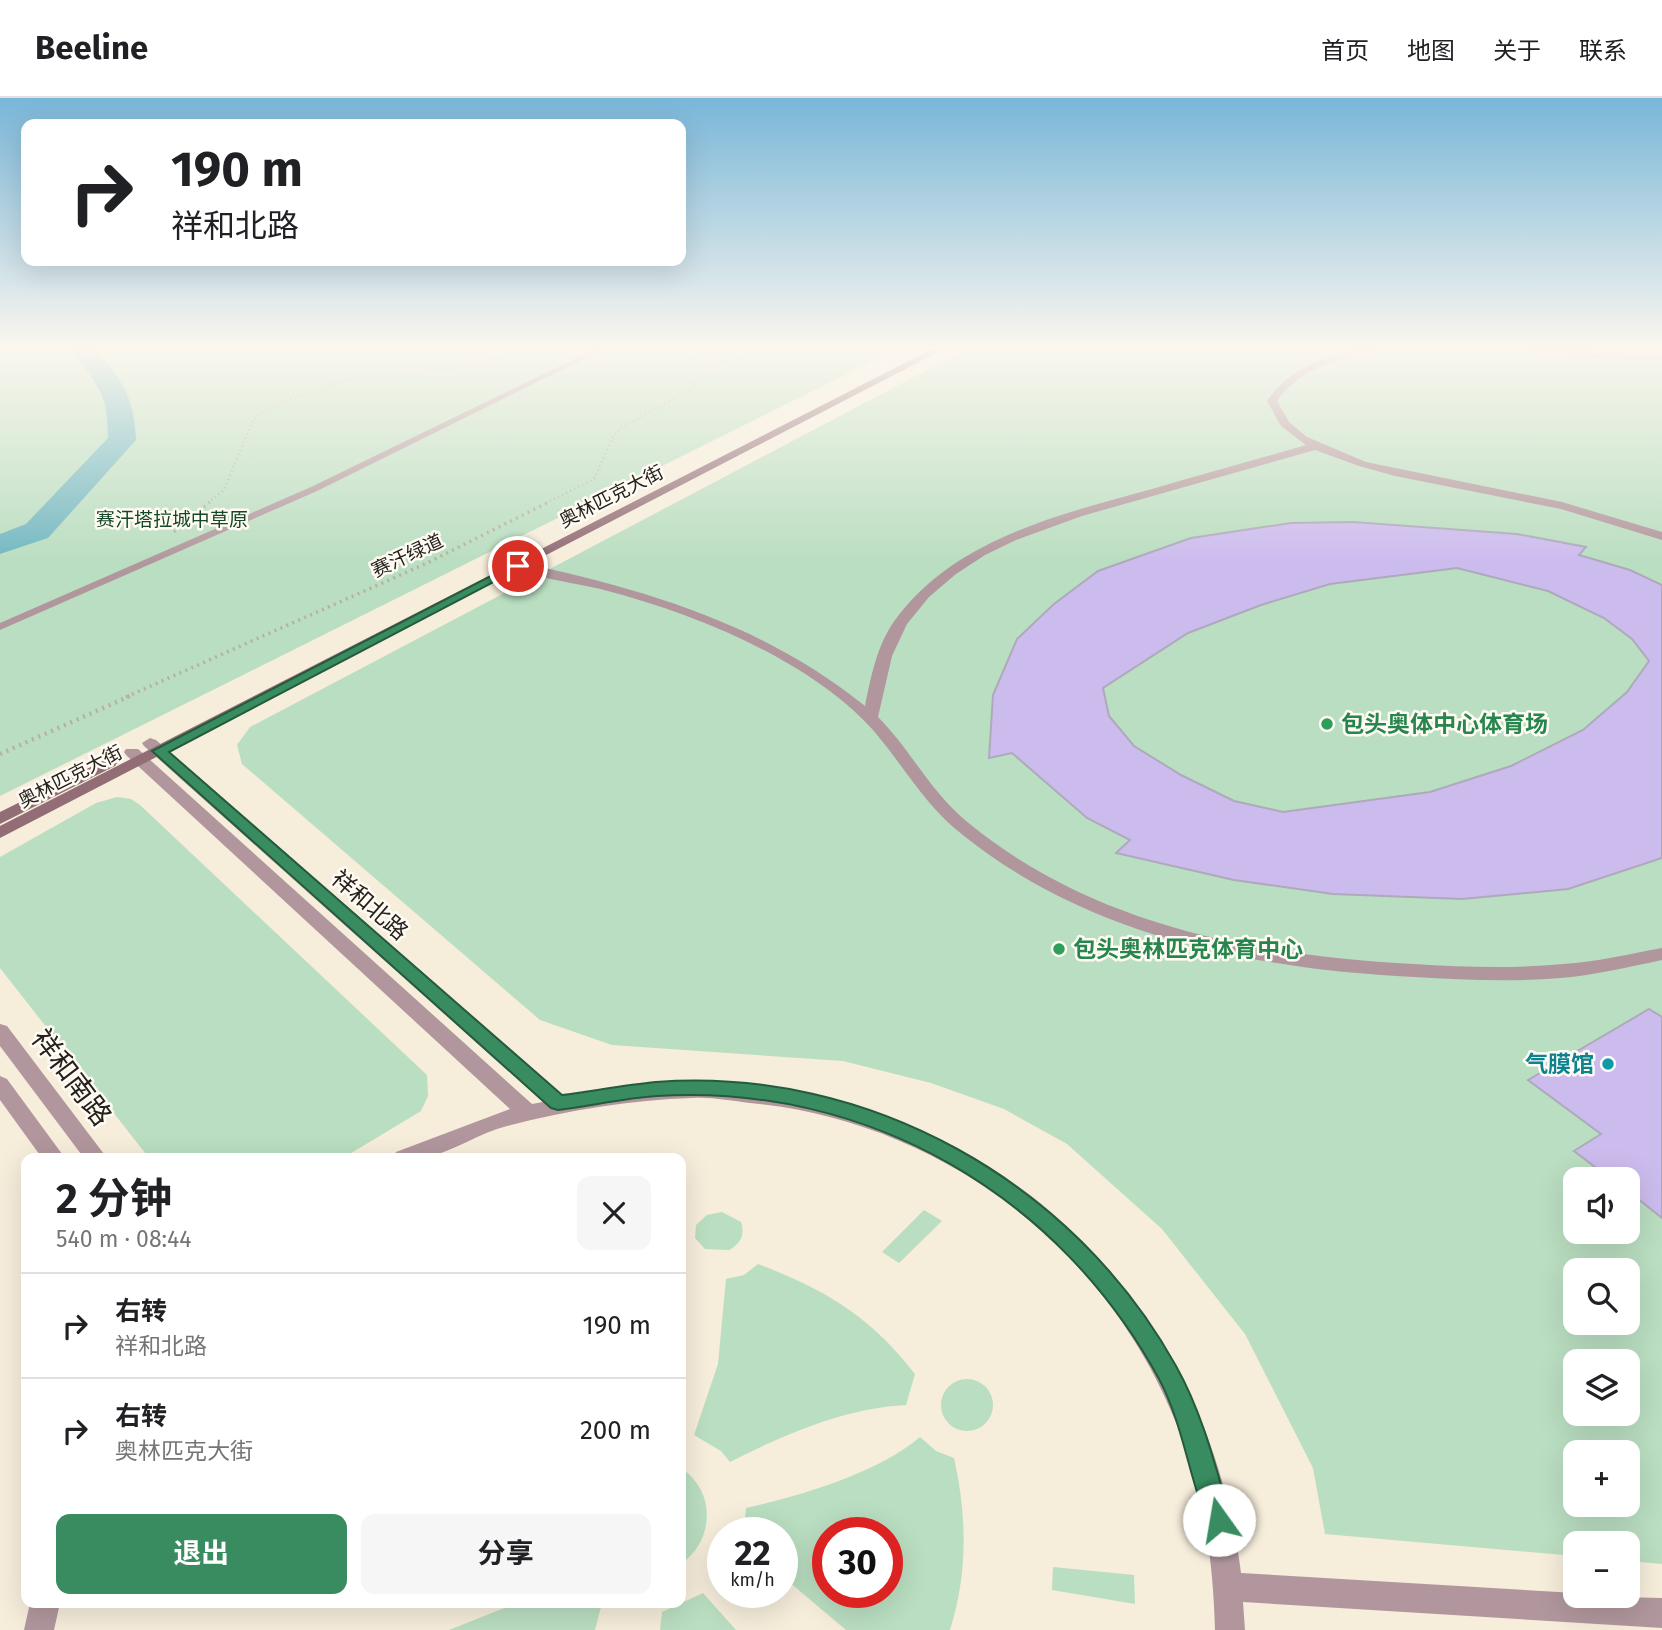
<!DOCTYPE html>
<html lang="zh">
<meta charset="utf-8">
<style>
:root{--surface:#fff;--page:#f6f6f6;--text:#202124;--muted:#757577;--line:#e0e0e0;--accent:#388c5f}
body{margin:0;font-family:"Fira Sans","Noto Sans SC",sans-serif;background:var(--page);color:var(--text);height:100vh;display:flex;flex-direction:column;font-size:26px;white-space:nowrap}
*{box-sizing:border-box;margin:0}
p{font-size:23px;color:var(--muted)}
.icon{flex:none;width:38px;height:38px;fill:none;stroke:currentColor;stroke-width:2;stroke-linecap:round;stroke-linejoin:round}
.map{position:relative;flex:1;overflow:hidden}
.drawer{position:absolute;left:21px;top:1055px;width:665px;height:455px;display:flex;flex-direction:column;background:var(--surface);border-radius:14px;box-shadow:0 7px 28px #0002}
.drawer>*{flex:none}
.guide{position:absolute;left:21px;top:21px;width:665px;height:147px;border-radius:14px;box-shadow:0 7px 28px #0002;background:#fff;color:var(--text);overflow:hidden}
.controls{position:absolute;left:1563px;top:1069px;display:grid;gap:14px}
.controls a{display:grid;place-items:center;width:77px;height:77px;border-radius:14px;background:var(--surface);box-shadow:0 7px 28px #0002;font-size:35px}
.speed{position:absolute;left:707px;top:1419px;display:flex;gap:14px;font-size:35px;font-weight:700;text-align:center}
.speed>*{display:grid;place-content:center;width:91px;height:91px;border-radius:50%;background:var(--surface);box-shadow:0 7px 28px #0002;line-height:1}
.speed small{font-size:18px;font-weight:400}
.speed .limit{border:10px solid #d22;background:#fff;color:#111}
.pin{position:absolute;display:grid;place-items:center;width:60px;height:60px;color:#fff;margin:-30px;border:4px solid #fff;border-radius:50%;box-shadow:0 2px 7px #0007}
.me{position:absolute;width:77px;margin:-38px;rotate:347deg;stroke-linejoin:round;filter:drop-shadow(0 0 5px #0008)}
.turn{display:flex;align-items:center;gap:24px;height:147px;padding:0 35px;font-size:32px}
.turn .icon{width:91px;height:91px;stroke-width:2.5}
.turn b{display:block;font-size:49px;line-height:60px}
.round{display:grid;place-items:center;flex:none;width:74px;height:74px;border-radius:14px;background:var(--page)}
.summary{display:flex;align-items:center;justify-content:space-between;height:119px;padding:0 35px}
h1{font-size:42px;font-weight:700;line-height:52px}
.button{display:flex;gap:14px;margin-top:auto;padding:14px 35px}
.button a{flex:1;height:80px;border-radius:14px;background:var(--accent);color:#fff;font-size:28px;font-weight:700;line-height:80px;text-align:center}
.button a+a{background:var(--page);color:var(--text)}
ul{padding:0;list-style:none}
li{display:flex;align-items:center;gap:21px;height:105px;padding:0 35px;border-top:2px solid var(--line)}
li div{flex:1}
li b{display:block;font-size:26px}
li em{font-style:normal}
header{display:flex;align-items:center;gap:42px;box-sizing:border-box;height:98px;padding:0 35px;background:var(--surface);border-bottom:2px solid var(--line)}
header strong{font-size:33px}
nav{display:flex;gap:38px;margin-inline-start:auto;font-size:24px}
.map>svg:first-child{display:block}
.green{fill:#badec1;fill-rule:evenodd}
.lines{fill:none;stroke-linecap:round;stroke-linejoin:round}
.river{fill:#73b8c1;fill-rule:evenodd}
.building{fill:#ccbcee;stroke:#aea9bb;stroke-width:2;fill-rule:evenodd}
.path-far2{stroke:#b7b0a1;stroke-width:2.5;stroke-dasharray:1 3.5;stroke-linecap:butt}
.path-far1{stroke:#b7b0a1;stroke-width:3.5;stroke-dasharray:2 4.5;stroke-linecap:butt}
.path{stroke:#b7b0a1;stroke-width:4.5;stroke-dasharray:2 5;stroke-linecap:butt}
.service{fill:#b1979d;fill-rule:evenodd}
.minor{fill:#b1979d;fill-rule:evenodd}
.secondary{fill:#926d76;fill-rule:evenodd}
.route{fill:#388c5f;stroke:#245b3e;stroke-width:2}
.leisure-dot{fill:#2e9e5b;stroke:#fffbf4;stroke-width:2.5}
.culture-dot{fill:#0f9aa8;stroke:#fffbf4;stroke-width:2.5}
.labels{text-anchor:middle;stroke-width:5;stroke-linejoin:round;paint-order:stroke}
.far-street-label{font-size:19px;fill:#25221b;stroke:#fffbf4}
.far-park-label{font-size:19px;fill:#144725;stroke:#fffbf4}
.leisure-label{font-size:23px;font-weight:bold;fill:#27864d;stroke:#fffbf4;text-anchor:start}
.street-label{font-size:23px;fill:#25221b;stroke:#fffbf4}
.culture-label{font-size:23px;font-weight:bold;fill:#0d838f;stroke:#fffbf4;text-anchor:end}
.near-street-label{font-size:28px;fill:#25221b;stroke:#fffbf4}
</style>
<header>
<strong>Beeline</strong>
<nav><a>首页</a><a>地图</a><a>关于</a><a>联系</a></nav>
</header>
<div class="map">
<svg width="1662" height="1532" viewBox="0 0 1662 1532">
<rect width="100%" height="100%" fill="#f6eddb"/>
<path class="green" d="M0,250h899l-899,448z
M969,250h693v1216l-34,-3v-17h-53v12l-250,-22 -12,-66 -68,-134 -83,-105 -95,-85 -63,-35 -73,-26 -88,-22 -231,-16 -72,-25 -298,-256 -5,-19 13,-18zM1575,1082h53v52h-53zM1575,1172h53v53h-53zM1575,1264h53v52h-53zM1575,1354h53v53h-53z
M117,699l14,2 9,6 287,270 1,21 -7,15 -78,47h-194l-149,-190v-111l96,-54z
M924,1112l18,11 -43,42 -17,-11z
M722,1114l19,10c4,13 0,21 -12,28l-24,-1 -10,-11 1,-13 11,-10z
M758,1166c68,26 112,52 157,110l-9,31c-61,3 -123,30 -176,57l-9,-11 -27,-16 24,-71 8,-85 18,-4z
M941 1307a26 26 0 1 1 52 0a26 26 0 1 1-52 0Z
M920,1339l16,14 18,7c13,58 14,115 -4,172h-104l-64,-54v-43h-38l2,-25c54,-12 132,-35 174,-71zM828,1435h59v59h-59z
M681,1370c35,23 34,72 0,96z
M1053,1469l81,8 1,29 -83,-14z
M703,1495l33,37h-76l2,-18z
M517,1505h85l-7,27h-146z"/>
<g class="lines">
<path class="river" d="M70,250h24c28,32 40,48 42,92l-88,98 -48,16v-20l26,-10 82,-86c0,-49 -12,-53 -38,-90z"/>
</g>
<path class="building" d="M1353,424l164,12 69,13 -7,8 51,15 32,15v273l-94,31 -106,10 -129,-5 -99,-14 -118,-27 14,-13 -43,-22 -75,-65 -23,5 4,-63 24,-56 37,-35 44,-33 93,-33 100,-15zM1457,470l91,23 56,27 28,21 17,22 -22,31 -44,38 -72,36 -81,26 -147,20 -49,-11 -53,-26 -47,-29 -25,-30 -6,-28 85,-55 73,-28 69,-21z
M1649,911l13,8v201l-34,-27v-11h-16l-38,-29 27,-17 -73,-54z"/>
<g class="lines">
<path class="path-far2" d="M651,250l68,17
M208,405l16,-13 29,-70 15,-12 79,-28 112,-13 74,-17
M546,405l48,-24 19,-42 9,-10 72,-40 8,-11 22,-14 66,-14"/>
<path class="path-far1" d="M174,434l36,-30
M126,599l299,-133 124,-62"/>
<path class="path" d="M0,656l130,-58"/>
<path class="service" d="M597,250h9l-289,143 -317,139v-7l311,-136z"/>
<path class="minor" d="M1368,250h21c-9,5 -22,5 -32,7 -32,7 -61,19 -80,46l12,21 18,15 59,25 196,40 100,30v8l-101,-31 -166,-33 -36,-10 -44,-16 -233,66 -66,24 -31,15 -29,19 -27,23 -22,27 -15,32 -14,61c34,34 54,78 93,108 125,101 287,131 443,139 49,3 99,5 149,0 33,-2 66,-10 99,-16v12c-33,7 -67,15 -101,18 -49,4 -98,2 -147,-1 -158,-8 -323,-40 -450,-141 -39,-30 -60,-70 -91,-106 -25,-28 -59,-52 -91,-70 -56,-32 -117,-54 -178,-70 -22,-6 -77,-13 -92,-24l6,-4c126,27 246,62 347,144 6,-30 12,-61 30,-86 60,-82 164,-105 257,-131 51,-15 103,-29 154,-44l-25,-19 -14,-25c24,-35 60,-46 101,-53z
M1516,250l146,6v6l-69,-2 -72,-7z
M150,640l6,2 409,357c60,-14 122,-16 184,-10 265,24 459,224 492,486l334,20v3l87,2v30l-419,-26 2,28h-30c-2,-73 -12,-144 -41,-212 -71,-174 -237,-298 -424,-315 -18,-2 -38,-6 -57,-5 -63,2 -124,12 -186,28 -27,7 -52,24 -80,32 -10,2 -23,0 -34,0l3,-6 114,-43 -384,-354 -2,-3 2,-3h12l394,355 11,-2 -399,-356 -2,-3z
M0,926l7,2 100,132h-23l-84,-112z
M0,978l7,3 58,79h-23l-42,-58z
M30,1505h30l-6,27h-30z"/>
<path class="secondary" d="M934,250h12l-946,490v-12z
M109,660l8,5 -2,3 -115,58v-12z"/>
</g>
<linearGradient id="sky" x2="0" y2="1"><stop stop-color="#79b6d8"/><stop offset="0.54" stop-color="#fbf7ef"/><stop offset="1" stop-color="#fbf7ef" stop-opacity="0"/></linearGradient>
<rect width="1662" height="464" fill="url(#sky)"/>
<path class="route" d="M514,466l10,2 -355,186 393,343c31,-4 63,-10 94,-13 212,-16 418,100 520,284 27,48 40,102 55,154l-3,9 -9,4 -9,-4c-21,-49 -26,-103 -51,-150 -100,-184 -291,-296 -502,-283 -33,2 -66,10 -99,14l-7,-2 -399,-357z"/>
<g class="leisure-dot">
<circle cx="1327" cy="626" r="7"/>
<circle cx="1059" cy="851" r="7"/>
</g>
<circle class="culture-dot" cx="1608" cy="966" r="7"/>
<g class="labels">
<g class="far-street-label">
<text transform="translate(611 398) rotate(-27)" y="7">奥林匹克大街</text>
<text transform="translate(407 457) rotate(-25)" y="7">赛汗绿道</text>
<text transform="translate(70 678) rotate(-27)" y="7">奥林匹克大街</text>
</g>
<g class="far-park-label">
<text x="172" y="428">赛汗塔拉城中草原</text>
</g>
<g class="leisure-label">
<text x="1341" y="634">包头奥体中心体育场</text>
<text x="1073" y="859">包头奥林匹克体育中心</text>
</g>
<g class="street-label">
<text transform="translate(370 807) rotate(41)" y="8">祥和北路</text>
</g>
<g class="culture-label">
<text x="1594" y="974">气膜馆</text>
</g>
<g class="near-street-label">
<text transform="translate(72 979) rotate(53)" y="10">祥和南路</text>
</g>
</g>
</svg>
<div class="controls">
<a><svg class="icon" aria-label="sound" viewBox="0 0 24 24"><path d="M4 9h4l5-4v14l-5-4H4zM17 9q2 3 0 6"/></svg></a>
<a><svg class="icon" aria-label="search" viewBox="0 0 24 24"><circle cx="10" cy="10" r="6"/><path d="M15 15l6 6"/></svg></a>
<a><svg class="icon" aria-label="layers" viewBox="0 0 24 24"><path d="M12 4l9 5-9 5-9-5zM3 14l9 5 9-5"/></svg></a>
<a>+</a>
<a>−</a>
</div>
<div class="speed"><div>22<small>km/h</small></div><div class="limit">30</div></div>
<div class="pin" style="left:518px;top:468px;background:#d93025"><svg class="icon" aria-label="arrive" viewBox="0 0 24 24"><path d="M6 21V4h12l-3 4 3 4H6"/></svg></div>
<svg class="me" style="left:1219px;top:1422px" viewBox="-20 -20 40 40"><circle r="19" fill="#fff"/><path d="M0-13L10 11 0 6-10 11z" fill="#388c5f"/></svg>
<div class="guide">
<div class="turn"><svg class="icon" aria-label="right" viewBox="0 0 24 24"><path d="M7 20v-9h11M14 6l5 5-5 5"/></svg><div><b>190 m</b>祥和北路</div></div>
</div>
<section class="drawer">
<div class="summary"><div><h1>2 分钟</h1><p>540 m · 08:44</p></div><a class="round"><svg class="icon" aria-label="close" viewBox="0 0 24 24"><path d="M6 6l12 12M18 6L6 18"/></svg></a></div>
<ul>
<li><svg class="icon" aria-label="right" viewBox="0 0 24 24"><path d="M7 20v-9h11M14 6l5 5-5 5"/></svg><div><b>右转</b><p>祥和北路</p></div><em>190 m</em></li>
<li><svg class="icon" aria-label="right" viewBox="0 0 24 24"><path d="M7 20v-9h11M14 6l5 5-5 5"/></svg><div><b>右转</b><p>奥林匹克大街</p></div><em>200 m</em></li>
</ul>
<div class="button"><a>退出</a><a>分享</a></div>
</section>
</div>
